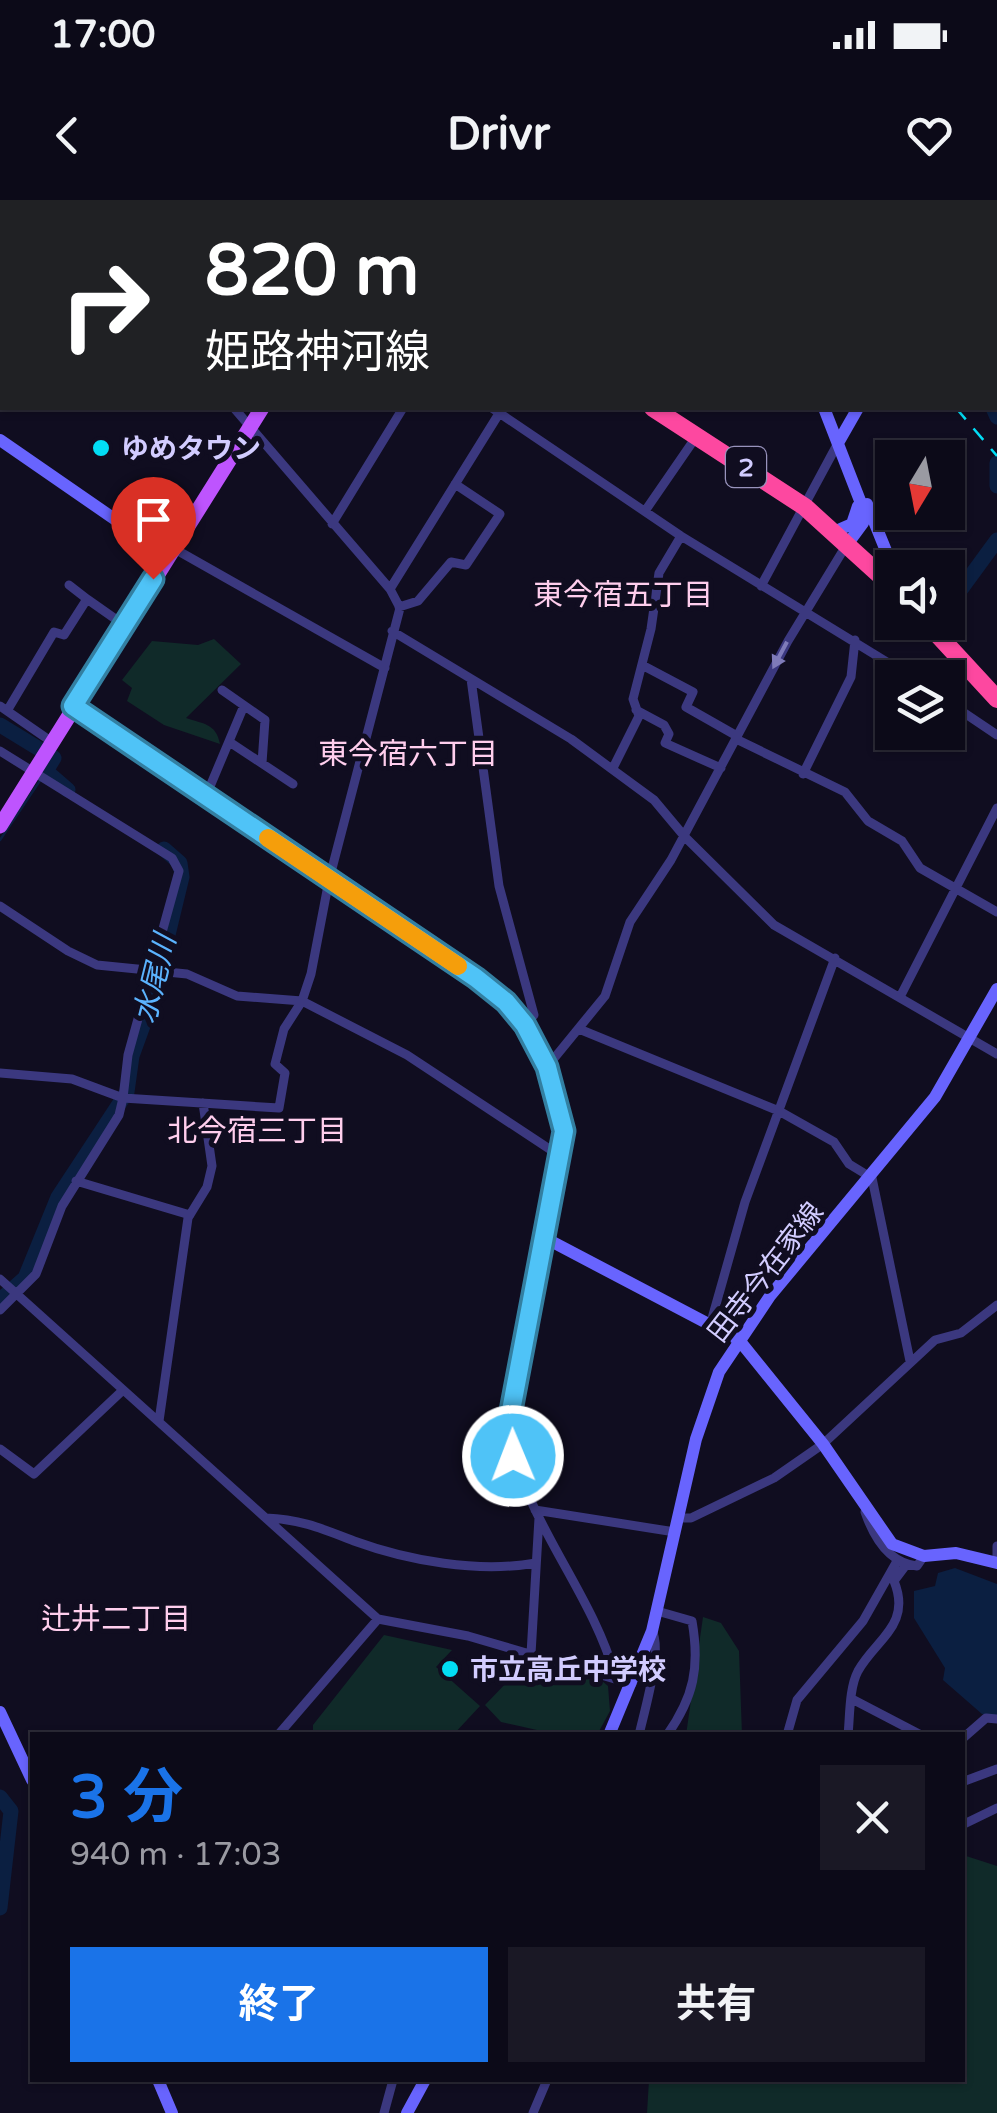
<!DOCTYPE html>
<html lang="ja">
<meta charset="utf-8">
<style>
:root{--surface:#0c0a18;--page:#1a1825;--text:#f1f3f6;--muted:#9a9aa2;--line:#2c2b37;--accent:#1a73e8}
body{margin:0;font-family:"Varela Round","Noto Sans JP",sans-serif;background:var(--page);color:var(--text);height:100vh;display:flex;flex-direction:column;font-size:38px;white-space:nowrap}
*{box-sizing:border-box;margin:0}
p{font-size:32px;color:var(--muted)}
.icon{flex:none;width:55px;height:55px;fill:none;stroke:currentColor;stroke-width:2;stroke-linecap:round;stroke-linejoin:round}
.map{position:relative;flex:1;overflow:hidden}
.details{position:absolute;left:30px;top:1532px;width:935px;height:350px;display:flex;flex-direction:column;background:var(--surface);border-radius:0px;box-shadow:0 2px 8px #0004,0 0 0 2px var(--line)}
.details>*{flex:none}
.banner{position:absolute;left:0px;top:0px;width:998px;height:210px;box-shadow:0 2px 8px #0004,0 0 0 2px var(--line);background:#202124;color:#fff;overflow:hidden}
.needle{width:65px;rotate:190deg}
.fabs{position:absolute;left:875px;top:240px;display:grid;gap:20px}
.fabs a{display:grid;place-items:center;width:90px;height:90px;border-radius:0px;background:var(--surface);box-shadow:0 2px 8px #0004,0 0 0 2px var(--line);font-size:50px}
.pin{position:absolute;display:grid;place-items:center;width:85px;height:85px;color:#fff;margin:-102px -42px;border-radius:50% 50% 50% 0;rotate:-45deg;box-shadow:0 0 10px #0007}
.pin .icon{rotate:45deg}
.me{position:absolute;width:110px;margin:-55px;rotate:359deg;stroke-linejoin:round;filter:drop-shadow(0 0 8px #0008)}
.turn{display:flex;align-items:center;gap:35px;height:210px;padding:0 40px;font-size:45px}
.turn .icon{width:130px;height:130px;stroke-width:2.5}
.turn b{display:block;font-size:70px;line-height:85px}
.round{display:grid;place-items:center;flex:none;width:105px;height:105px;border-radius:0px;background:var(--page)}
.headline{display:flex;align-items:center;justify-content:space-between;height:170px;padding:0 40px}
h1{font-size:60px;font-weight:700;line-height:75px;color:var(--accent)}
.cta{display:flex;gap:20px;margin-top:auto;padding:20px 40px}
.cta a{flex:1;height:115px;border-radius:0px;background:var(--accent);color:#fff;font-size:40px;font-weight:700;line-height:115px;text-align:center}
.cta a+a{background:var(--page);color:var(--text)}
.status{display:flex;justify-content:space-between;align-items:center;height:70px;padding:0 50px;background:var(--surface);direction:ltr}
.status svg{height:28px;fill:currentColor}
header{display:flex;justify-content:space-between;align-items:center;height:130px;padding:0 40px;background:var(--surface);font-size:45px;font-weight:700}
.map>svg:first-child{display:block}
.green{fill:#102a29}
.water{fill:#0b1f41}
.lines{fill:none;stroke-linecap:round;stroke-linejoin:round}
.stream{stroke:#0b1f41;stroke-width:2.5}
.river{stroke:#0b1f41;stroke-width:15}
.street{stroke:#3b387f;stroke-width:9}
.secondary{stroke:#6864fe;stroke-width:12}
.primary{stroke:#be54fe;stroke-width:15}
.highway{stroke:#fd48a0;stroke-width:18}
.rail{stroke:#02ddf5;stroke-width:2.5;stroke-dasharray:15 12;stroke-linecap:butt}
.oneway{fill:#7f7bb9}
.route-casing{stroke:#337fa1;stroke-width:25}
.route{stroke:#4fc3f7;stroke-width:18}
.slow{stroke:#f59e0b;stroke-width:18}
.poi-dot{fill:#02ddf5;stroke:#100d20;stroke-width:4}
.labels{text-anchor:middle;stroke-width:10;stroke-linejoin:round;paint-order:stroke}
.shield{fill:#100d20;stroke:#9893bc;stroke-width:2.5}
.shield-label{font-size:25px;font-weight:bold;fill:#d2ccff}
.poi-label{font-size:28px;font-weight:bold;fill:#d2ccff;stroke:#100d20;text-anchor:start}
.street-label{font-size:28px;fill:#d2ccff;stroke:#100d20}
.neighbourhood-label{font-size:30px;fill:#ffceed;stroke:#100d20}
.water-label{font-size:30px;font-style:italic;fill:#5bb3fe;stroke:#100d20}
</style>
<div class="status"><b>17:00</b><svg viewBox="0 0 49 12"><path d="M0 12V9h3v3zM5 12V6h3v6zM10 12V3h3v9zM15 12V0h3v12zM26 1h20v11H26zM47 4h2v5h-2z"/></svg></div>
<header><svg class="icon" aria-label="back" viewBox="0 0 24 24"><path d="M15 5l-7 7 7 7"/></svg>Drivr<svg class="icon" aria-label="heart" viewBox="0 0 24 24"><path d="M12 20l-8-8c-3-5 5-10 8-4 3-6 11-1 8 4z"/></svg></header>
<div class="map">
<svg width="997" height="1913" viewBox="0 0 997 1913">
<rect width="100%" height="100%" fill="#100d20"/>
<path class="green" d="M0,0l39,2h-37v138z
M214,439l27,25 -55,54c17,6 30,5 34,26l-56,-19 -37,-24 5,-13 -10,-8 30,-39 46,4z
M703,1417l18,6 18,28 3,84h-56z
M384,1435l68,15 -16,17 44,39 -27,29h-140v-10z
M507,1457l95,24 6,5 2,25 -13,24h-38l-58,-13 -16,-17 24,-25z
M963,1655l34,11v247h-350l2,-33h313z"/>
<path class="water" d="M955,1368l42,16v132l-15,-2 -39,-34 2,-12 -31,-50v-27l21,-5 3,-13z"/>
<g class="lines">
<path class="stream" d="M0,640l41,-61"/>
<path class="river" d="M995,86l2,-19
M993,208l4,9
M997,263v23
M948,407l49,-67
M0,525l54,33 -8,13 22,19
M0,1100l25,-22 33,-81 69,-105 5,-36 20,-55 30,-124 -2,-14 -16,-14
M0,1597l11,14 -11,97"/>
<path class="street" d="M83,0l2,2
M167,0l4,2
M538,2l2,-2
M995,35h2
M492,208l189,128 232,142
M645,311l51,-74
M332,324l71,-116
M173,348l212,120
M69,385l18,14
M761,386l77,-143
M390,389l110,-177
M399,407l19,-6 33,-39 15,3 34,-51 -45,-30
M392,431l179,108 83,61 31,37 89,88 223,129
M642,465l51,27 -7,15 51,29
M471,479l28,207 35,129 -9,10
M222,490l43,30 -3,43
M948,502l49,33
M0,506l52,36
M636,510l28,15 5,9 -4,9 56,25
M7,511l47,-79 10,3 23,-36 37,26
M736,539l109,53 23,29 34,20 18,27 77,44
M231,543l62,41
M0,551l172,107 7,13 -51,184 -5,43 156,10 6,-35 -10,-9 9,-35 18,-28 9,-27 18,-94 71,-272 -10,-19 -156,-181
M613,568l26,-52 -6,-17 18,-70 8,-56 22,-37
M803,574l48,-97 4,-37
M206,596l37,-88
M0,706l68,45 29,14 90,9 50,22 65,5 105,54 153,101
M901,795l96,-187
M579,829l200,82 55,31 15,22 23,14 38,183
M0,873l72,6 51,19 -4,17 -57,91 -26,68 -36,36
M76,981l114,34
M0,1079l378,340 90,17 164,48
M711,1122l34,-120 90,-244
M159,1221l29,-203 19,-31 5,-21 -9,-63
M0,1249l34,25 88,-83
M535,1310l140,22
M865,1312c9,26 24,51 52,54l7,-10
M266,1318c34,1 57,11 88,23 55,20 124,32 182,22
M678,1318h13l83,-40 49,-34 112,-104 26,-7 36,-28
M997,1363v-17
M657,1411l35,10c8,46 2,76 -25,114
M531,1454l8,-136
M615,1476c-24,-87 -92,-156 -106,-246l55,-299 -17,-64 58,-71 25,-74 41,-62 117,-219 59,-97
M852,1499l69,36
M278,1535l100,-116
M639,1535c5,-23 24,-85 13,-104
M787,1535l10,-35 66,-79 34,-60
M848,1535c2,-19 1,-47 10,-64 18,-32 54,-46 36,-90l12,-16
M962,1539l24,-21 11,1
M962,1582l35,-13
M962,1625l35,-17
M384,1913l9,-33
M533,1913l14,-33"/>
<path class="secondary" d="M738,0l1,2
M385,2l1,-2
M971,2l1,-2
M824,208l40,103 -1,12 -14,19
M0,240l168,116
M838,243l20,-35
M867,304l26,64
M836,331l16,-7 6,-18
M73,507l403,271 49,47 22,42
M545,1038l194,102 84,104 69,100 32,12 32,-3 41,10
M0,1512l32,68
M609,1535l43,-104 44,-192 23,-67 51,-76 165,-199 62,-108
M158,1880l14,33
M407,1913l18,-33"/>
<path class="primary" d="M0,626l262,-418"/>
<path class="highway" d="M323,0l4,2
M653,208l152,99 87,79
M926,422l71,77"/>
<path class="rail" d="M808,0l2,2
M956,208l41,48"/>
</g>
<defs><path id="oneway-solid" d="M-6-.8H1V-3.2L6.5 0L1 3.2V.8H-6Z" transform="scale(2.5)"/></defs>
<use class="oneway" href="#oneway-solid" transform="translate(780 455) rotate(118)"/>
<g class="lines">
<defs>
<path id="route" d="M153,379l-80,127 403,272 30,24 19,23 22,42 17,64 -54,285 3,40"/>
</defs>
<use href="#route" class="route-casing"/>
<use href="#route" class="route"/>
<path class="slow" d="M268,638l190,128"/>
</g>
<g class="poi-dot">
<circle cx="101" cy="248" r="10"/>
<circle cx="450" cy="1469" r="10"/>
</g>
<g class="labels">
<rect class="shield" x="726" y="247" width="40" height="40" rx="8"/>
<g class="shield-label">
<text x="746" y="276">2</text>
</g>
<g class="poi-label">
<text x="121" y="258">ゆめタウン</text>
<text x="470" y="1479">市立高丘中学校</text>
</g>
<g class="street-label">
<text transform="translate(765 1072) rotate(-52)" y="10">田寺今在家線</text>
</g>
<g class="neighbourhood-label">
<text x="623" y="405">東今宿五丁目</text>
<text x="408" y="564">東今宿六丁目</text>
<text x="257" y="941">北今宿三丁目</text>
<text x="116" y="1429">辻井二丁目</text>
</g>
<g class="water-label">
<text transform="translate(155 779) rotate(-76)" y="10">水尾川</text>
</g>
</g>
</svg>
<div class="fabs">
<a><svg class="needle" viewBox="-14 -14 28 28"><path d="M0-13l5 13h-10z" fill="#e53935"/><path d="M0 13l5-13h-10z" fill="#9a9aa2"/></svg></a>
<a><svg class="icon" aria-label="sound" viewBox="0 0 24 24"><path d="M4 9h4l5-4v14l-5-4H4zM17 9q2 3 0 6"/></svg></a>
<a><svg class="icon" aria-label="layers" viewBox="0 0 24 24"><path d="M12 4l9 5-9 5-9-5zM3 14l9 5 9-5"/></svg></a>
</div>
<div class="pin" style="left:153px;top:379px;background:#d93025"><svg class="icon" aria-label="arrive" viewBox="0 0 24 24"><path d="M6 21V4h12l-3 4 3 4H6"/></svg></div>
<svg class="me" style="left:513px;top:1256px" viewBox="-20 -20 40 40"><circle r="17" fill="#4fc3f7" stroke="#fff" stroke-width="3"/><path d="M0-11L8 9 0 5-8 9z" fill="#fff"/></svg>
<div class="banner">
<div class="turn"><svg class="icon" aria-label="right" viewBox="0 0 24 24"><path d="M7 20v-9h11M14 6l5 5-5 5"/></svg><div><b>820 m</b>姫路神河線</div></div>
</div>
<section class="details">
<div class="headline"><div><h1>3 分</h1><p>940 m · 17:03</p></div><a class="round"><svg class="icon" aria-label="close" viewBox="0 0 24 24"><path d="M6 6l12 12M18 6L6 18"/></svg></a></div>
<div class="cta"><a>終了</a><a>共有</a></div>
</section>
</div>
